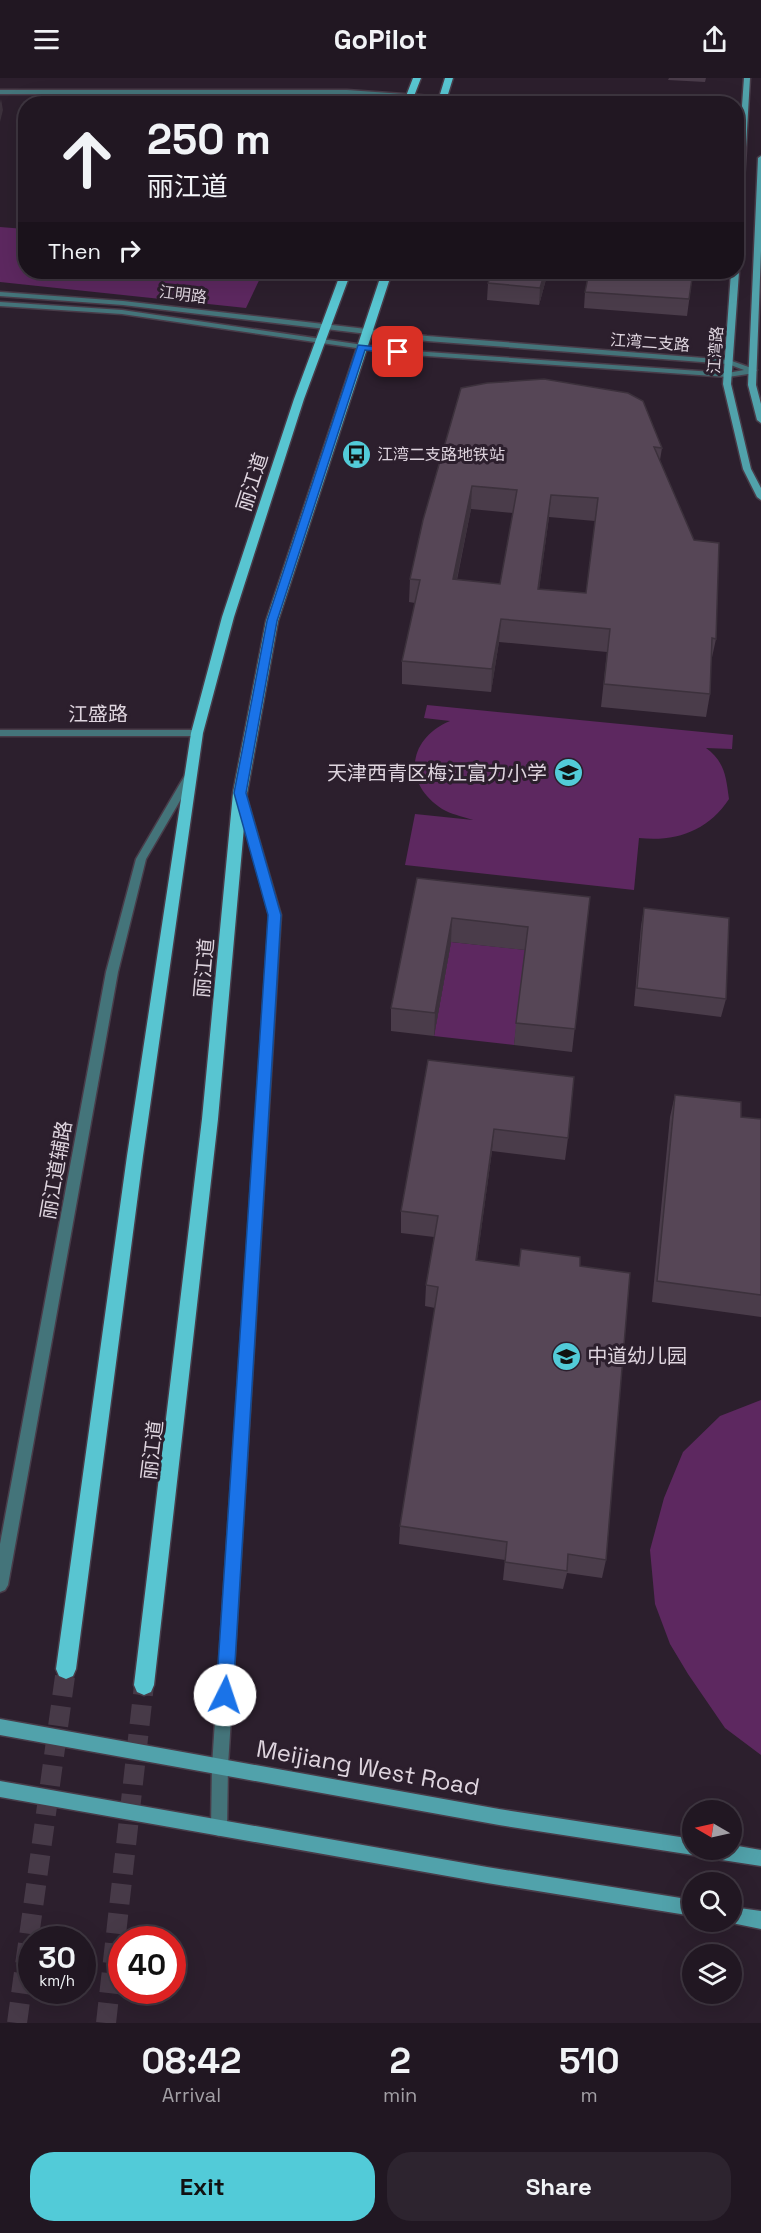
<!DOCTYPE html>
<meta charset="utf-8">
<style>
:root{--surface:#211722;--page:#2d242f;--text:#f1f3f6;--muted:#a29fa5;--line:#3e3640;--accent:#52cbd8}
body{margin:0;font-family:"Space Grotesk","Noto Sans SC",sans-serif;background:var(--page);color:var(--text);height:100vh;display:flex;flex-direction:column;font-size:22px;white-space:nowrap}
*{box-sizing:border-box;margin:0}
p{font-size:20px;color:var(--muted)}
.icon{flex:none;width:33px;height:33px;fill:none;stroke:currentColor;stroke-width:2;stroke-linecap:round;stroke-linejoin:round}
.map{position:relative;height:1945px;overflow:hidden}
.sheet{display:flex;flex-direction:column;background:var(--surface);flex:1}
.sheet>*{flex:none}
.guide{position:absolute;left:18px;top:18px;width:726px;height:183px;border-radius:24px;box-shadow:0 6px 24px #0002,0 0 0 2px var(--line);background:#211722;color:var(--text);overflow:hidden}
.needle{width:39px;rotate:279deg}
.buttons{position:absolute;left:682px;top:1722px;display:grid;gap:12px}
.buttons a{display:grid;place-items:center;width:60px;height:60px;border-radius:50%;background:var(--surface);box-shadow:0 6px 24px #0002,0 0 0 2px var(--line);font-size:30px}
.speed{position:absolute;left:18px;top:1848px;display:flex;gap:12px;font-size:30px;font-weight:700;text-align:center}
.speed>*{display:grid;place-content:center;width:78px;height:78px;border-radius:50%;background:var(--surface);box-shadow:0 6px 24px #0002,0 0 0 2px var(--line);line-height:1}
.speed small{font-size:15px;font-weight:400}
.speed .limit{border:9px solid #d22;background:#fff;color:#111}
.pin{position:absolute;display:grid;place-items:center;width:51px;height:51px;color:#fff;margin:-26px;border-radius:12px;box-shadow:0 3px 9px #0006}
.me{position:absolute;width:66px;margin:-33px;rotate:4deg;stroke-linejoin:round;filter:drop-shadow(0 0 4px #0008)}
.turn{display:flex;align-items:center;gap:21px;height:126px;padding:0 30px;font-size:27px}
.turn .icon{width:78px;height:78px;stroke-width:2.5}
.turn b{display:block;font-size:42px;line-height:51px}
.then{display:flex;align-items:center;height:57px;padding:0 30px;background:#0003;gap:12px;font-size:22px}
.eta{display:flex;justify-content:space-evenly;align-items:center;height:102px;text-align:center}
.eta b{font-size:36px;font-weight:600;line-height:42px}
.cta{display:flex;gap:12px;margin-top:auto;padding:12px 30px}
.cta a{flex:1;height:69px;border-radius:24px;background:var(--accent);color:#111;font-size:24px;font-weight:600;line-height:69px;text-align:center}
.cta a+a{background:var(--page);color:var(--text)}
header{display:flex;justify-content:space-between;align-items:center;height:78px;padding:0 30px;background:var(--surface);font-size:27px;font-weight:600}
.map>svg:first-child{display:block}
.green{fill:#5d2860}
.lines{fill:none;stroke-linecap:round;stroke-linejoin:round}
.primary-tunnel{stroke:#473a48;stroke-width:20;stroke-dasharray:20 10;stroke-linecap:butt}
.minor-casing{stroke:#483c49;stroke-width:3}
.tertiary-casing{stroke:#483c49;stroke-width:3}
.secondary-casing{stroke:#483c49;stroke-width:3}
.primary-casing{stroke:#483c49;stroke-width:3}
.minor{fill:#44747a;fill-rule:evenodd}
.tertiary{fill:#44747a;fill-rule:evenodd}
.secondary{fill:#51a2ab;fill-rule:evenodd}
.primary{fill:#58c5d1;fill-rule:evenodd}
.wall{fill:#4a3c4a;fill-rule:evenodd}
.shaded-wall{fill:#3c313c}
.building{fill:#564656;stroke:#3c313c;stroke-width:1.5;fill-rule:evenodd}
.route{fill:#1a73e8;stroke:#114b97;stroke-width:1.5}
.labels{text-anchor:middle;stroke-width:6;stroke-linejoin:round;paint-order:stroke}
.far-street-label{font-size:16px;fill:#ded4de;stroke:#2c1f2d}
.far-poi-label{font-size:16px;fill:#ded4de;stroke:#2c1f2d;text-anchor:start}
.street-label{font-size:20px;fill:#ded4de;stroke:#2c1f2d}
.poi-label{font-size:20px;fill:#ded4de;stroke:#2c1f2d;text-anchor:end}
.near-street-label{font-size:24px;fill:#ded4de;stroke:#2c1f2d}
</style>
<header><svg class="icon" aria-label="menu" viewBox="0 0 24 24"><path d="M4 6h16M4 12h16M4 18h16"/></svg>GoPilot<svg class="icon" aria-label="share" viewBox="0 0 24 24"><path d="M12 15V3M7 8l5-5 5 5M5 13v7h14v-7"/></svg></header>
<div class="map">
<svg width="761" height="1945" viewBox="0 0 761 1945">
<rect width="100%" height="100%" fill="#2c1f2d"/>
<path class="green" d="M0,149l25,2 1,43h237l-17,36 -246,-26z
M427,627l306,30 -1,14 -26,-1c19,14 20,29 23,51 -21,32 -53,43 -90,39l-5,52 -229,-25 10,-51 58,6c-8,-3 -19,-5 -27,-9 -43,-24 -41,-71 4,-90l-26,-3z
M451,864l75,8 -12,95 -80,-9z
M761,1322v355l-36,-27 -37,-54 -18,-30 -15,-40 -5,-54 14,-52 19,-46 37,-36z"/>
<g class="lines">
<path class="primary-tunnel" d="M17,1945l49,-354
M106,1945l38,-338"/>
<defs>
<path id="minor" d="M0,12h347l198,14h-43l-155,-10h-347z
M0,652h197l5,3 -5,3h-197z"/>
<path id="tertiary" d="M0,214l123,9 304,35 302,24 28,10 -2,3 -27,4 -330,-23 -276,-40 -122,-8v-4l122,8 276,40 330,23 16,-3 -16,-6 -301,-23 -304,-36 -123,-9z
M190,694l5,3 -49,84 -28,113 -110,613 -3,5 -5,2v-48l106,-572 30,-113 49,-84z
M242,716l5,4 34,117 -53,851 -1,62 -2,6 -6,2 -6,-2 -2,-6 1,-62 57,-851 -32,-117z"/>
<path id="secondary" d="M744,0h6l-10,173 -4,2v-65z
M761,78v95l-5,134 5,19v19l-4,-3 -9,-35 10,-227z
M736,192l3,2 -8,112 20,85 10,19v12l-4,-3 -14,-28 -20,-85 8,-112z
M0,1641l499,90 194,30v11h7l-1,3 -6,2 -194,-30 -499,-90z
M0,1703l487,86 206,33v16l-206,-33 -487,-86z
M732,1767l29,5v16l-52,-8 -6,-2 -2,-6h31z
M732,1829l29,4v18l-34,-7h5z"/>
<path id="primary" d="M413,0h8l-10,26h-8z
M445,0h8l-8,26h-8z
M341,194h10l-47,127 -70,218 -31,116 -60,423 -67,513 -3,7 -7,3 -7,-3 -3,-7 71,-513 64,-423 31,-116 72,-218z
M382,194h10l-114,349 -31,172 -29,326 -64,566 -3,7 -7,3 -7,-3 -3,-7 68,-566 31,-326 33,-172z"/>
</defs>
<use href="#minor" class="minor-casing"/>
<use href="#tertiary" class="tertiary-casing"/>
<use href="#secondary" class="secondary-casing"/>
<use href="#primary" class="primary-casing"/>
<use href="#minor" class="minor"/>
<use href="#tertiary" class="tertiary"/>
<use href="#secondary" class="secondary"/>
<use href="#primary" class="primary"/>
</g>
<path class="wall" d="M669,0h37l-1,4 -37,-2z
M492,194h56l-9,33 -52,-5 1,-17z
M693,194l-6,44 -103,-8 1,-16z
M461,310l201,60 -2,12 56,179 -5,23 -1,32 -4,23 -105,-10 6,-55 -108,-10 -8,50 -89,-8v-23l13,-58 -6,-1 1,-23zM471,431l42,4 -13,71 -43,-4zM549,439l46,4 -9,72 -47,-4z
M417,800l173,19 -18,155 -58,-7 2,-22 9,-73 -74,-8 -17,94 -43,-5v-23z
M644,830l82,91 -5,18 -87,-11 7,-80z
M428,982l140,78 -3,22 -73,-9 -15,109 42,6h61l26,294 -4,18 -35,-5 -4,16 -60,-9 2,-20 -106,-16 1,-18 35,-218 -10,-2 1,-21 8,-48 -33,-4v-22z
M675,1017l66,22 20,2v198l-109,-15 18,-185z"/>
<path class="shaded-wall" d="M1,21l2,11 -3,12v-19z
M545,194h3l-9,33 1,-17z
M472,408l-1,23 -19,93 1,-23z
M551,417l-2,22 -13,95 2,-23z
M501,541l-2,23 -8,50 1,-23z
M452,840l-1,24 -17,94 1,-23z
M494,1051l-2,22 -18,131 2,-22z"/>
<path class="building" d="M291,18v8h-23v-7z
M117,20h23l-1,6h-23z
M492,194h53l-5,16 -52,-5z
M589,194h104l-4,27 -104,-7z
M544,301l84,14 15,8 19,47 -8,-1 40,93 25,3 -3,96 -4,-1 -2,56 -106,-10 6,-55 -109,-10 -9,50 -90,-8 18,-81 -10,-1 13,-59 38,-132 26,-5zM472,408l45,4 -17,94 -47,-5zM551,417l47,3 -12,95 -48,-4z
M417,800l173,19 -15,132 -59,-6 12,-96 -76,-9 -17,95 -44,-5z
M644,830l85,10 -3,81 -89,-11z
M428,982l146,17 -6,61 -74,-9 -18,131 43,6 2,-17 59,8v9l50,7 -24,287 -38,-6 -1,17 -62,-9 2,-20 -107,-16 38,-239 -12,-2 12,-69 -37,-5z
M675,1017l66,7v15l20,2v176l-104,-14z"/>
<path class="route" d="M358,267l40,4 5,3 -5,2 -33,-4 -88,271 -31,172 35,122 -48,780 -2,6 -6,3 -7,-3 -2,-6 52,-780 -34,-122 33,-172z"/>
<defs>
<symbol id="bus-disc" viewBox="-11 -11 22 22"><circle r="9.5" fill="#52cbd8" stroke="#2c1f2d"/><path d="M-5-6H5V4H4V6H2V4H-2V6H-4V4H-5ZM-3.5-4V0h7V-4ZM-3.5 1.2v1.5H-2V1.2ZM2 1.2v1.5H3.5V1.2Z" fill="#111"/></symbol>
<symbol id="school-disc" viewBox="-11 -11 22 22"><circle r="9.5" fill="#52cbd8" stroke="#2c1f2d"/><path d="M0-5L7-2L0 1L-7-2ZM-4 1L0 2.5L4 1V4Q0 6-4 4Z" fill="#111"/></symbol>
</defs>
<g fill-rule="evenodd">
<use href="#bus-disc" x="340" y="360" width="33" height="33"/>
<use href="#school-disc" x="552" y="678" width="33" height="33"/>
<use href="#school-disc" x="550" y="1262" width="33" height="33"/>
</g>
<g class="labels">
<g class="far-street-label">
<text transform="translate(183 216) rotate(7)" y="6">江明路</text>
<text transform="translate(650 264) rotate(4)" y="6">江湾二支路</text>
<text transform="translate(715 272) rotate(-86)" y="6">江湾路</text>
</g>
<g class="far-poi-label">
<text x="377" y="382">江湾二支路地铁站</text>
</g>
<g class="street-label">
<text transform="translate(252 404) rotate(-72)" y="7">丽江道</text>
<text x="98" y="643">江盛路</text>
<text transform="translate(204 890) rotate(-85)" y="7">丽江道</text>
<text transform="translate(56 1092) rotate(-80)" y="7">丽江道辅路</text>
<text transform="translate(152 1372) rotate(-83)" y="7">丽江道</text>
</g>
<g class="poi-label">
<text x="547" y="702">天津西青区梅江富力小学</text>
<text x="587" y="1285" text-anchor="start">中道幼儿园</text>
</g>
<g class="near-street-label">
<text transform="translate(368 1690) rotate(10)" y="8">Meijiang West Road</text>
</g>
</g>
</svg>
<div class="buttons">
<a><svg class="needle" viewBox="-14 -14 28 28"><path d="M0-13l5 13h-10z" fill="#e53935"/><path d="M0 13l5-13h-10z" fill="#a29fa5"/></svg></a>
<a><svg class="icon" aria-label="search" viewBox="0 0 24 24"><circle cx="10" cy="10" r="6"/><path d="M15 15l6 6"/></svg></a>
<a><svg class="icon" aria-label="layers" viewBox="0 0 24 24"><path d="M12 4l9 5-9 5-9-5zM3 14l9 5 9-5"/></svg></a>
</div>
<div class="speed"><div>30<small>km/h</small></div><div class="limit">40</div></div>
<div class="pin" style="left:398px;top:274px;background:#d93025"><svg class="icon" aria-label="arrive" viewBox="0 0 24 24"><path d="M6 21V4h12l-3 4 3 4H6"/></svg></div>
<svg class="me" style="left:225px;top:1617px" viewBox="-20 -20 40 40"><circle r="19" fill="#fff"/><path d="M0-13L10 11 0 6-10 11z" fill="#1a73e8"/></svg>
<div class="guide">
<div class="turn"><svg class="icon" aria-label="ahead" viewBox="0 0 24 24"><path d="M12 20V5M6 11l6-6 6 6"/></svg><div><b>250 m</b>丽江道</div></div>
<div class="then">Then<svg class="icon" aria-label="right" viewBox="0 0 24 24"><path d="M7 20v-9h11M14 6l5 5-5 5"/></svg></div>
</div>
</div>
<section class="sheet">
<div class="eta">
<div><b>08:42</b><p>Arrival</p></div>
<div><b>2</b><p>min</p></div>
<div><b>510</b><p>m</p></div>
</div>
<div class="cta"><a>Exit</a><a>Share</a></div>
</section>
